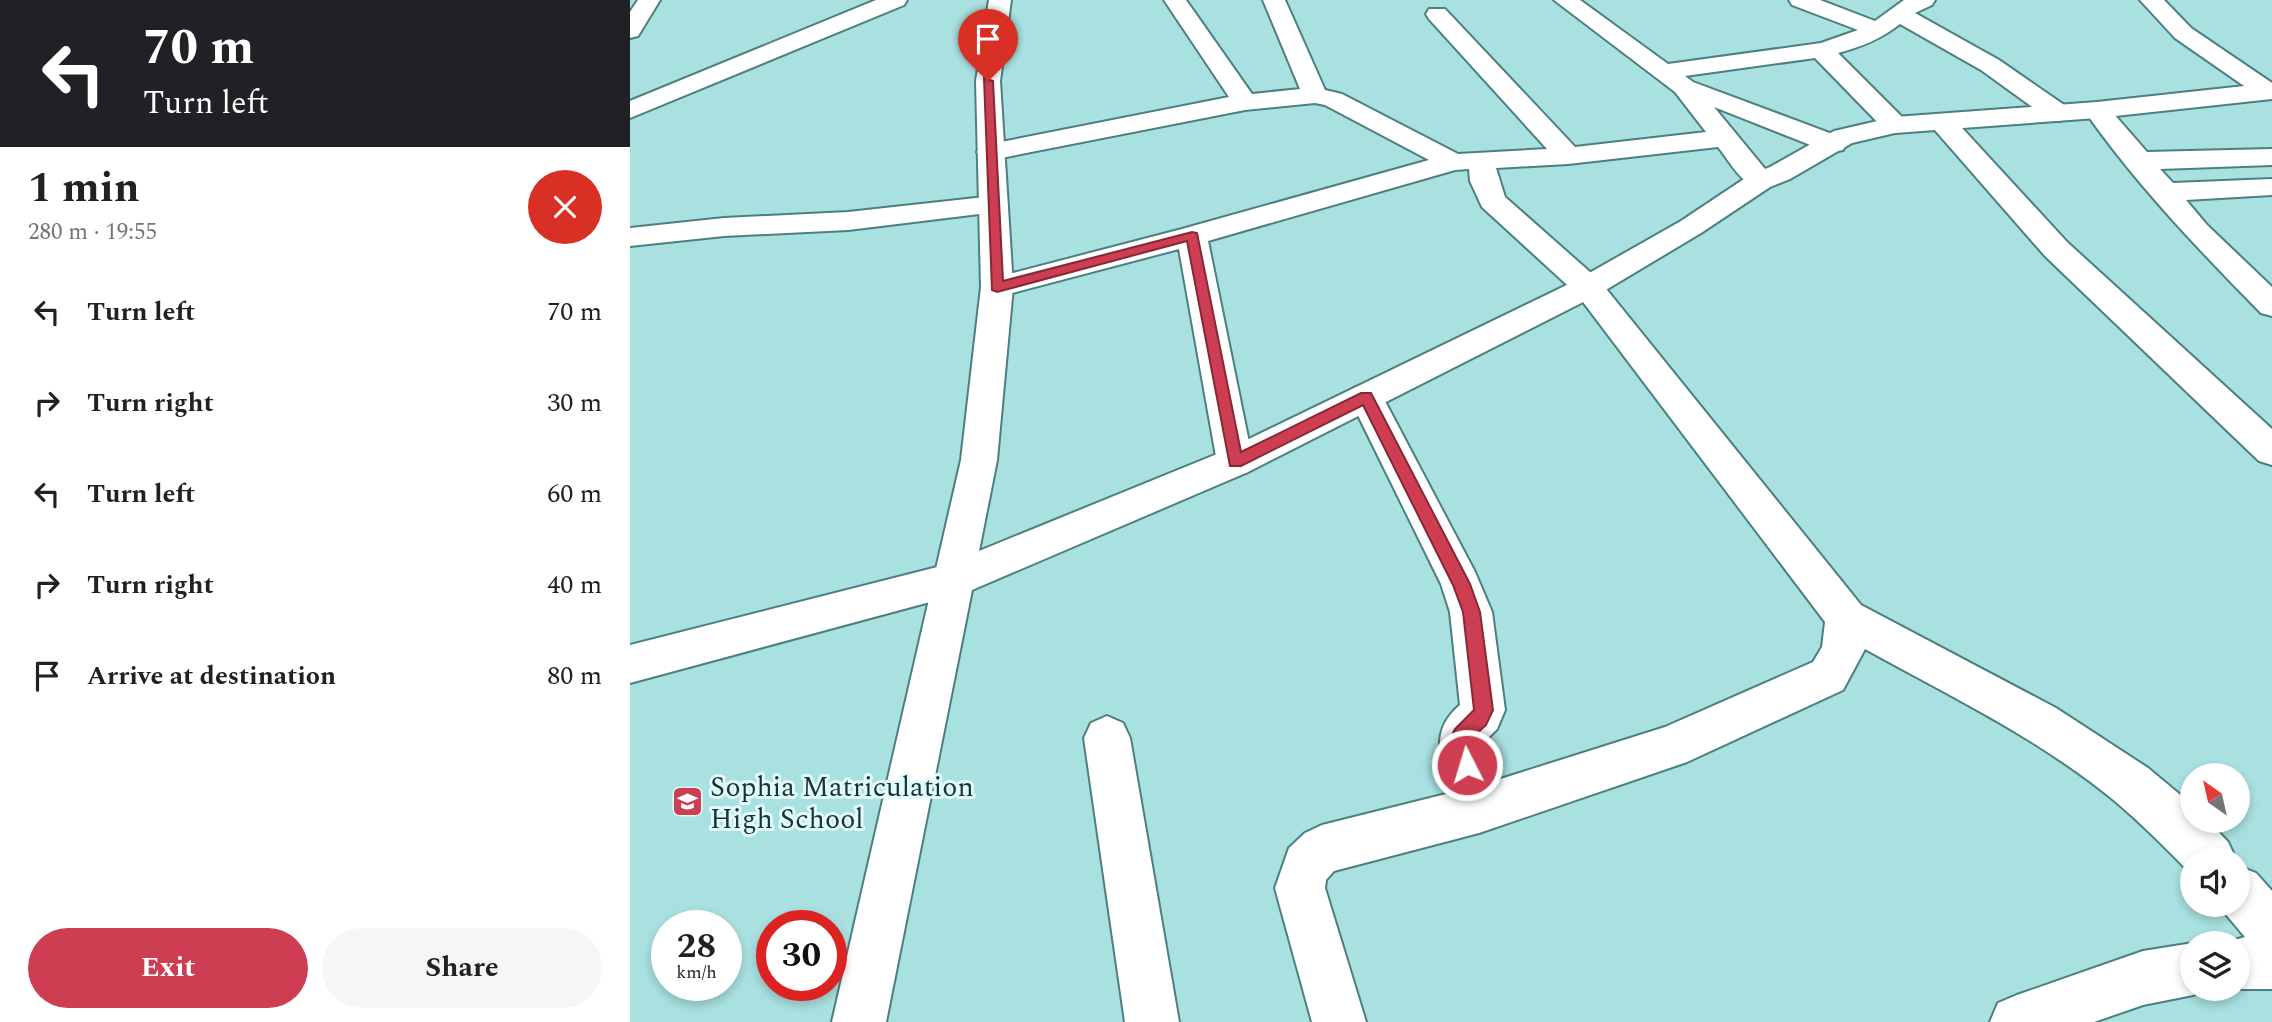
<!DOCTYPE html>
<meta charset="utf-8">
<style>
:root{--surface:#fff;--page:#f6f6f6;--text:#202124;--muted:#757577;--accent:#ce3e53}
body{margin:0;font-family:Spectral,serif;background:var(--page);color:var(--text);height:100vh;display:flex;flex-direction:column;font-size:26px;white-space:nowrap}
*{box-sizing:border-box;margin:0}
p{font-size:23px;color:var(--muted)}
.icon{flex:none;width:38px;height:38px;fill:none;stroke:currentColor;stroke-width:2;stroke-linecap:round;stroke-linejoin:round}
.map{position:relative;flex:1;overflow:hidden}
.side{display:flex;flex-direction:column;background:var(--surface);width:630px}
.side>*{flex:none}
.hud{background:#202124;color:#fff;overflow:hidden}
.needle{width:46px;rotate:326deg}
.buttons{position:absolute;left:1550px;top:763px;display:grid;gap:14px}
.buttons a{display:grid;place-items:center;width:70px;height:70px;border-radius:50%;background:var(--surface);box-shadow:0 4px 10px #0003;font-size:35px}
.speed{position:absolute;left:21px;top:910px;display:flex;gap:14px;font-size:35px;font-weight:700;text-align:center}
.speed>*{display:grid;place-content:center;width:91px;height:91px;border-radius:50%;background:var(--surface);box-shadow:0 4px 10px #0003;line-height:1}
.speed small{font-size:18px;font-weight:400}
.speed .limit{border:10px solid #d22;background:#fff;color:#111}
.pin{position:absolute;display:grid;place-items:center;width:60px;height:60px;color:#fff;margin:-72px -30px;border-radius:50% 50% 50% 0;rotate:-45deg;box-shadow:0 0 7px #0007}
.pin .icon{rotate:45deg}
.me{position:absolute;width:77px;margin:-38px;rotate:355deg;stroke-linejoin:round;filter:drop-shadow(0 0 5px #0008)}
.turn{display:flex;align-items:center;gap:24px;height:147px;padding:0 28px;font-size:32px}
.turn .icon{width:91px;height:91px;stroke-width:2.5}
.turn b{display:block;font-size:49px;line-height:60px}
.round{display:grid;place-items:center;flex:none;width:74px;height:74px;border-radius:37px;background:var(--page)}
.head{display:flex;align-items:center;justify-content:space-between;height:119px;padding:0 28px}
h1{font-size:42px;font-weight:700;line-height:52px}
.primary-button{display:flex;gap:14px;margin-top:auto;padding:14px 28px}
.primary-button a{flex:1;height:80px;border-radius:42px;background:var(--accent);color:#fff;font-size:28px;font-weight:700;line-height:80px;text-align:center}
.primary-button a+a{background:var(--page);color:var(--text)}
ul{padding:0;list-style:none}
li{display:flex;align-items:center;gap:21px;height:91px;padding:0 28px}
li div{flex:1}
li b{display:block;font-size:26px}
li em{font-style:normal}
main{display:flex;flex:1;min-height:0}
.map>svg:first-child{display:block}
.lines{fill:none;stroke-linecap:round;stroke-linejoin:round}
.street-casing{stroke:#4c7f80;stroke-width:4}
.secondary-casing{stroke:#4c7f80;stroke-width:4}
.street{fill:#fff;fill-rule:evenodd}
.secondary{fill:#fff;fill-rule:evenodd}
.route{fill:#ce3e53;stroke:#862836;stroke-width:2}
.labels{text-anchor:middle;stroke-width:6;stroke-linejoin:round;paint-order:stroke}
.near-poi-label{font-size:28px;fill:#1c3232;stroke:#e0fbfb;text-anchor:start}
</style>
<main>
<section class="side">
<div class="hud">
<div class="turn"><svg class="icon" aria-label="left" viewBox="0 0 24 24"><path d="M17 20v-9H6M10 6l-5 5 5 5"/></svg><div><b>70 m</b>Turn left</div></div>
</div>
<div class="head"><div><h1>1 min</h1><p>280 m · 19:55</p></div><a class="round" style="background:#d93025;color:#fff"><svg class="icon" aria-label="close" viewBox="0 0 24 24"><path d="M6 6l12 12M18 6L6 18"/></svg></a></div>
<ul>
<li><svg class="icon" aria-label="left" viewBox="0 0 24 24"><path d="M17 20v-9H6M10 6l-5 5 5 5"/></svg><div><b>Turn left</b></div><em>70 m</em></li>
<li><svg class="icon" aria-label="right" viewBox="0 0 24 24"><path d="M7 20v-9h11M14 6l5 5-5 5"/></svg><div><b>Turn right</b></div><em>30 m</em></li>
<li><svg class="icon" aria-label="left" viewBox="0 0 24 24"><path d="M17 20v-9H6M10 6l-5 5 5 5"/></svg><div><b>Turn left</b></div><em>60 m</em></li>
<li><svg class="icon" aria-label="right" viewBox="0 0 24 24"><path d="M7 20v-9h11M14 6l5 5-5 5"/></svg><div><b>Turn right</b></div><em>40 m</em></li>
<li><svg class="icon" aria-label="arrive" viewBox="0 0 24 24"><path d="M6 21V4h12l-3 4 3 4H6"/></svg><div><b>Arrive at destination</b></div><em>80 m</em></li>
</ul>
<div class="primary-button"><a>Exit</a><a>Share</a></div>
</section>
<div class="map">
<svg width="1642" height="1022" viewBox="0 0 1642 1022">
<rect width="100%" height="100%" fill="#a9e0e0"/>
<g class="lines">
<defs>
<path id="street" d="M8,0h22l-22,36 -8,2v-26z
M246,0h31l-3,5 -274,113v-17z
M534,0h22l66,94 48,-5 -37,-89h22l40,90 17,4 116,60 89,-5 -118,-130 -3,-5 3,-5h16l130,138 131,-15 -31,-40 -121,-92h26l88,64 153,-21 37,-13 -66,-25 -3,-5h31l55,21 29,-21h31l-3,5 -17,8 84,47 68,47 4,6 -4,6 -9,2 -9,-2 -68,-49 -81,-46c-19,15 -39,23 -62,29l66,66 4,6 -4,6 -9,2 -9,-2 -71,-73 -130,18 8,6 150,56 3,6 -3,6 -10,2 -10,-2 -109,-43 56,68 4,6 -4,6c-25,6 -38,-23 -52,-40l-150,17 -72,4 9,29 94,83 262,325 195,103 92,60 42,35 3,3v15h15l20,21 8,17h-43v17c-25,-26 -50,-51 -77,-74 -76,-63 -166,-106 -251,-153l-22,41 -156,72 -208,71 -145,38 -8,9 -1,8 41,134h-54l-37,-134 14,-40 16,-15 17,-8 128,-32c-9,-35 -21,-62 10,-88l-10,-93 -9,-28 -92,-187 5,-9 12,-4 12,4 97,184 17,40 13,98 -8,19 -12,12 9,40 171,-54 148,-65 9,-15 3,-25 -248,-328 -95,-87 -12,-26 -1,-12 -14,1 -247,71 45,221 -5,10 -13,4 -13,-4 -5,-10 -38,-213 -182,48 -11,-3 -5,-7 5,-7 196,-51 247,-69 -104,-55 -10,-2 -70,7 -254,50 -10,-2 -4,-6 4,-6 10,-2 238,-47z
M1510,0h24l27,28 81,55v16l-12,-2 -85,-59z
M1467,102l9,3 41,47 125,-3v16l-112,4 13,14 99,-4v16l-86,5 21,25 65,62v29l-11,-3c-63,-64 -126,-130 -177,-203l4,-5z
M1313,115l9,2 115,125 205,187v36l-13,-4 -214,-205 -111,-127 -4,-6 4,-6z
M364,196l10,3 4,6 -4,6 -156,19 -124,6 -94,10v-18l94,-10 124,-6z
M323,563l14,5 6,12 -6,12 -337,91v-38z
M477,716l16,7 7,15 49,284h-54l-41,-284 7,-15z
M1608,866l18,7 16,18v98h-38h4v-46h-14l21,-6 -27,-32h20z
M1563,943v46h16l-16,6 -50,10 -49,17h-104l8,-19 19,-8 126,-44z"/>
<path id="secondary" d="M359,0h22l-11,81 13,206 -16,173 -18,91 243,-99 355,-172 104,-59 69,-46 20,-8 64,-36 61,-14 202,-15 175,-19v16l-175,19 -202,15 -43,10 -62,36 -20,8 -69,46 -102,61 -351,178 -276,118 -86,432h-54l129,-562 20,-173 -5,-206z"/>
</defs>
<use href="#street" class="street-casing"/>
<use href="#secondary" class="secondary-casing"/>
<use href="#street" class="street"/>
<use href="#secondary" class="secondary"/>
</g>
<path class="route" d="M354,78l9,3 10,200 189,-49 5,1 44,219 120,-59h10l99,191 10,28 13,98 -7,15 -14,13 5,27 -3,6 -7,3 -7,-3 -8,-36 3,-6 19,-19 -11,-98 -10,-27 -90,-180 -122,61h-11l-43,-225 -190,51 -5,-2z"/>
<defs>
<symbol id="school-square" viewBox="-11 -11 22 22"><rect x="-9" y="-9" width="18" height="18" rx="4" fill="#ce3e53" stroke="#e0fbfb"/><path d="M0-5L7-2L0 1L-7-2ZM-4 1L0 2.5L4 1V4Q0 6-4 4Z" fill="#fff"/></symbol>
</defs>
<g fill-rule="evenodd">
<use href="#school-square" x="40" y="784" width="35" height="35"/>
</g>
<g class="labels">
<g class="near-poi-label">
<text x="80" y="796">Sophia Matriculation<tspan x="80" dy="32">High School</tspan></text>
</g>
</g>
</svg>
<div class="buttons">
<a><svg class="needle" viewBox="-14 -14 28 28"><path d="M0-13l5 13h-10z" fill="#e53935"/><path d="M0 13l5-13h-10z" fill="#757577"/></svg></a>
<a><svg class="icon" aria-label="sound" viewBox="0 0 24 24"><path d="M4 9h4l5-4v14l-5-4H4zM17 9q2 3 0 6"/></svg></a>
<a><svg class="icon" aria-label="layers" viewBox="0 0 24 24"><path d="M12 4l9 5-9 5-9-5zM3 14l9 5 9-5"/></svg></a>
</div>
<div class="speed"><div>28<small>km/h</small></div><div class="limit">30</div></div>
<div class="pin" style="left:358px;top:81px;background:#d93025"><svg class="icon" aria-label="arrive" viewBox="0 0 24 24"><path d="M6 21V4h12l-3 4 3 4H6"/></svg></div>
<svg class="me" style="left:837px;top:765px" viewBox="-20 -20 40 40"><circle r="17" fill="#ce3e53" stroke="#fff" stroke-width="3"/><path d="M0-11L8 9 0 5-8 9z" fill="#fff"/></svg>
</div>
</main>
